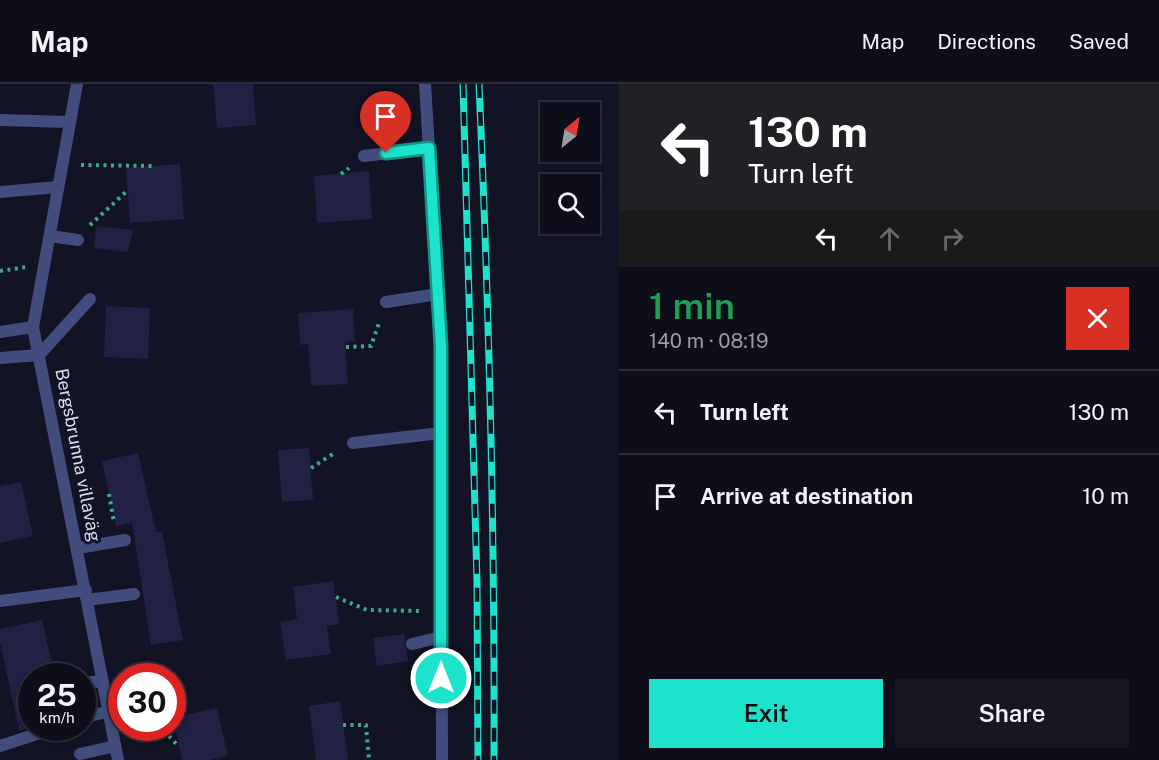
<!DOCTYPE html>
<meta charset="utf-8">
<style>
:root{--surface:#0e0e1b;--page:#171724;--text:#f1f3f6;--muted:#9b9ca3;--line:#2e2e3a;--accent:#1de3cc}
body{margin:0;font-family:"Public Sans",sans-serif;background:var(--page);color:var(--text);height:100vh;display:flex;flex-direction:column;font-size:22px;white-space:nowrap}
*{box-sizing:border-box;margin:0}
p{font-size:20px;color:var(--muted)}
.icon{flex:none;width:33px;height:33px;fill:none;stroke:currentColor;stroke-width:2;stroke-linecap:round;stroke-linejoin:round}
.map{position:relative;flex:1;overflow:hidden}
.side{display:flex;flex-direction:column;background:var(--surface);width:540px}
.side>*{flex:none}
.top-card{background:#202124;color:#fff;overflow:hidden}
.needle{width:39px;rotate:30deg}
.fabs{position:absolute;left:540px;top:18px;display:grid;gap:12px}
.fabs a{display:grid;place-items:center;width:60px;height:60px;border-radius:0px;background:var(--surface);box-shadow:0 3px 9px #0003,0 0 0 2px var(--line);font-size:30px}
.speed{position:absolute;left:18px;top:579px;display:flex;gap:12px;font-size:30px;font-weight:700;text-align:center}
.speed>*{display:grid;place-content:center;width:78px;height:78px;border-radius:50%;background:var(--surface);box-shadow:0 3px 9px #0003,0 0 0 2px var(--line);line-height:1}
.speed small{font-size:15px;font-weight:400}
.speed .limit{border:9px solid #d22;background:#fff;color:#111}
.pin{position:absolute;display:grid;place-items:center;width:51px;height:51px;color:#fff;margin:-62px -26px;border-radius:50% 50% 50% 0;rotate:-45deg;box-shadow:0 0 6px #0007}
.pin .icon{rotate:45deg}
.me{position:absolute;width:66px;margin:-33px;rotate:0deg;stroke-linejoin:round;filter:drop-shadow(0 0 4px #0008)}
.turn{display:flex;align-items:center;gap:21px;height:126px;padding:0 30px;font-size:27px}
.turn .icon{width:78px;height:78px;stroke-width:2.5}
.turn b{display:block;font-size:42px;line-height:51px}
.lanes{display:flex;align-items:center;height:57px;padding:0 30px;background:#0003;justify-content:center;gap:30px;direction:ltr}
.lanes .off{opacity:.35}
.round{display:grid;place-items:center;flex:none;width:63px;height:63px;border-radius:0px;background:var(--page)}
.headline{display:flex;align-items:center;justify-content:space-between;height:102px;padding:0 30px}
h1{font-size:36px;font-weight:600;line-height:45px;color:#1e9e55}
.button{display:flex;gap:12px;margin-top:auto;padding:12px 30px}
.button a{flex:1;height:69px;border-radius:0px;background:var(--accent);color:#111;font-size:24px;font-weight:600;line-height:69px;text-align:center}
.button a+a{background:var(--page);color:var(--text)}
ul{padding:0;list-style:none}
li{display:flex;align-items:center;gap:18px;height:84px;padding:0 30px;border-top:2px solid var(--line)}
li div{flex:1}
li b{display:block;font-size:22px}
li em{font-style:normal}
header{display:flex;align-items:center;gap:36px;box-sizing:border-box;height:84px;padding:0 30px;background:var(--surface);border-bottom:2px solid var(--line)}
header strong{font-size:28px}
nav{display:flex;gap:33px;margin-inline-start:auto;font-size:21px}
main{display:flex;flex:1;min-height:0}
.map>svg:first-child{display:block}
.building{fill:#202143}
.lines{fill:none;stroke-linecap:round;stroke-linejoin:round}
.path{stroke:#3eaa8c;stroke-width:4;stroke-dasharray:3 4.5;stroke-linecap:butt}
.lane{stroke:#434d7d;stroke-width:12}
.street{stroke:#434d7d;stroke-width:12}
.rail-casing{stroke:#1de3cc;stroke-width:7}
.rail{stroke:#121324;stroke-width:4.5;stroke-dasharray:14;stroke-linecap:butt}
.route-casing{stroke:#139485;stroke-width:15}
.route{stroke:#1de3cc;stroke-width:10}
.labels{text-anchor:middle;stroke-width:6;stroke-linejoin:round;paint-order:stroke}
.street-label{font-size:18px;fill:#daddfa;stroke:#121324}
</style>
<header>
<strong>Map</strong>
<nav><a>Map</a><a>Directions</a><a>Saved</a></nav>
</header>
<main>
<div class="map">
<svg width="619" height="676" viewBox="0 0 619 676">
<rect width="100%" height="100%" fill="#121324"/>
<path class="building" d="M213,0h40l3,41 -39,3z
M180,80l4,55 -54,4 -4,-55z
M369,87l3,48 -55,4 -3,-47z
M96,142l37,4 -5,22 -34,-4z
M106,222l44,2 -2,51 -44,-2z
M353,225l2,32 -10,1 3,42 -37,2 -3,-42 -8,1 -2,-32z
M309,364l4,52 -31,2 -4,-52z
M138,369l18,79h6l21,108 -32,5 -19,-122 -16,3 -14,-65z
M21,398l12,54 -33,7v-57z
M333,497l6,43 -12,2 4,28 -45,6 -6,-38 17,-3 -4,-32z
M42,536l13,56h-23v51l-13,4 -19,-89v-13z
M404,550l4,27 -31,5 -4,-28z
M340,617l8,59h-32l-7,-54z
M217,624l11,48 -18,4h-28l-9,-43z"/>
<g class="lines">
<path class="path" d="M81,81l74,1
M341,90l8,-6
M90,141l37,-34
M0,187l26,-4
M346,263l25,-1 9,-26
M311,384l25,-16
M109,410l5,29
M336,513l31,13 55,1
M52,583l13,9
M343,641h23l3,35
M169,644l1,9 9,10"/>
<path class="lane" d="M0,248l33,-5
M0,517l86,-11"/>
<path class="street" d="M77,0l-44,243 85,433
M425,0l16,262 1,414
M0,36l70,2
M364,72l65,-8
M0,108l58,-5
M50,152l28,4
M386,218l52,-8
M0,274l39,-3 51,-56
M353,359l88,-10
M78,464l47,-8
M87,516l47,-6
M412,560l29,-7
M82,599l21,-2
M82,634l40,-10
M0,662l55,-18
M80,670l35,-8"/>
<defs>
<path id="rail" d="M463,0l14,497 1,179
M479,0c10,225 16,450 15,676"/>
</defs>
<use href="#rail" class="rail-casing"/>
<use href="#rail" class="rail"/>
</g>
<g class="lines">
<defs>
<path id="route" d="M386,69l43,-5 12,198v332"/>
</defs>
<use href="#route" class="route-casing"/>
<use href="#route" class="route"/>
</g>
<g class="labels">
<g class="street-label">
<text transform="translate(78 371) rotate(79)" y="6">Bergsbrunna villaväg</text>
</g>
</g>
</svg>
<div class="fabs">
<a><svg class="needle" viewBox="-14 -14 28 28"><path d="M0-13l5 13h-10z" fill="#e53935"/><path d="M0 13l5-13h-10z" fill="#9b9ca3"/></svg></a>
<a><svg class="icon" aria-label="search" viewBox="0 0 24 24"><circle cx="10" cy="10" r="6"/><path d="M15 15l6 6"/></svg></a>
</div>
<div class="speed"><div>25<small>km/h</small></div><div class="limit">30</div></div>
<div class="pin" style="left:386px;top:69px;background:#d93025"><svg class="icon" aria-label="arrive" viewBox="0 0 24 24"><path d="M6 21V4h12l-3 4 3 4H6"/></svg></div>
<svg class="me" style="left:441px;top:594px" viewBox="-20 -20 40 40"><circle r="17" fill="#1de3cc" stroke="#fff" stroke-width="3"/><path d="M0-11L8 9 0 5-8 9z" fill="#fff"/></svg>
</div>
<section class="side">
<div class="top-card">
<div class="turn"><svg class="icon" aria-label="left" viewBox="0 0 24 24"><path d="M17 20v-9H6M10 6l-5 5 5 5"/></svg><div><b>130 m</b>Turn left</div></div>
<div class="lanes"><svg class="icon" aria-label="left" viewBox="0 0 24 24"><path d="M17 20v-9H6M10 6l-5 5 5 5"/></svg><svg class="icon off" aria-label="ahead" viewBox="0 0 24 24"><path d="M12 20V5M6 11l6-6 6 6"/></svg><svg class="icon off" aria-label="right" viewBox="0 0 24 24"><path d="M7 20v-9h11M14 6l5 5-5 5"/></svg></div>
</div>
<div class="headline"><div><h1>1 min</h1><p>140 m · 08:19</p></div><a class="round" style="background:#d93025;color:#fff"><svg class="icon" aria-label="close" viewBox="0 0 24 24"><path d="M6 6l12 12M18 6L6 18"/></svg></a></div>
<ul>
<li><svg class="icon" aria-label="left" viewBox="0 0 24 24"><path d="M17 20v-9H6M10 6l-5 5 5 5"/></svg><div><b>Turn left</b></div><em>130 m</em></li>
<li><svg class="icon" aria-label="arrive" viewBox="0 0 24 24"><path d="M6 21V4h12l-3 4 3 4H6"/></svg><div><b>Arrive at destination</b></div><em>10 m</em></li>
</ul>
<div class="button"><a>Exit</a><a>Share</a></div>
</section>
</main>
